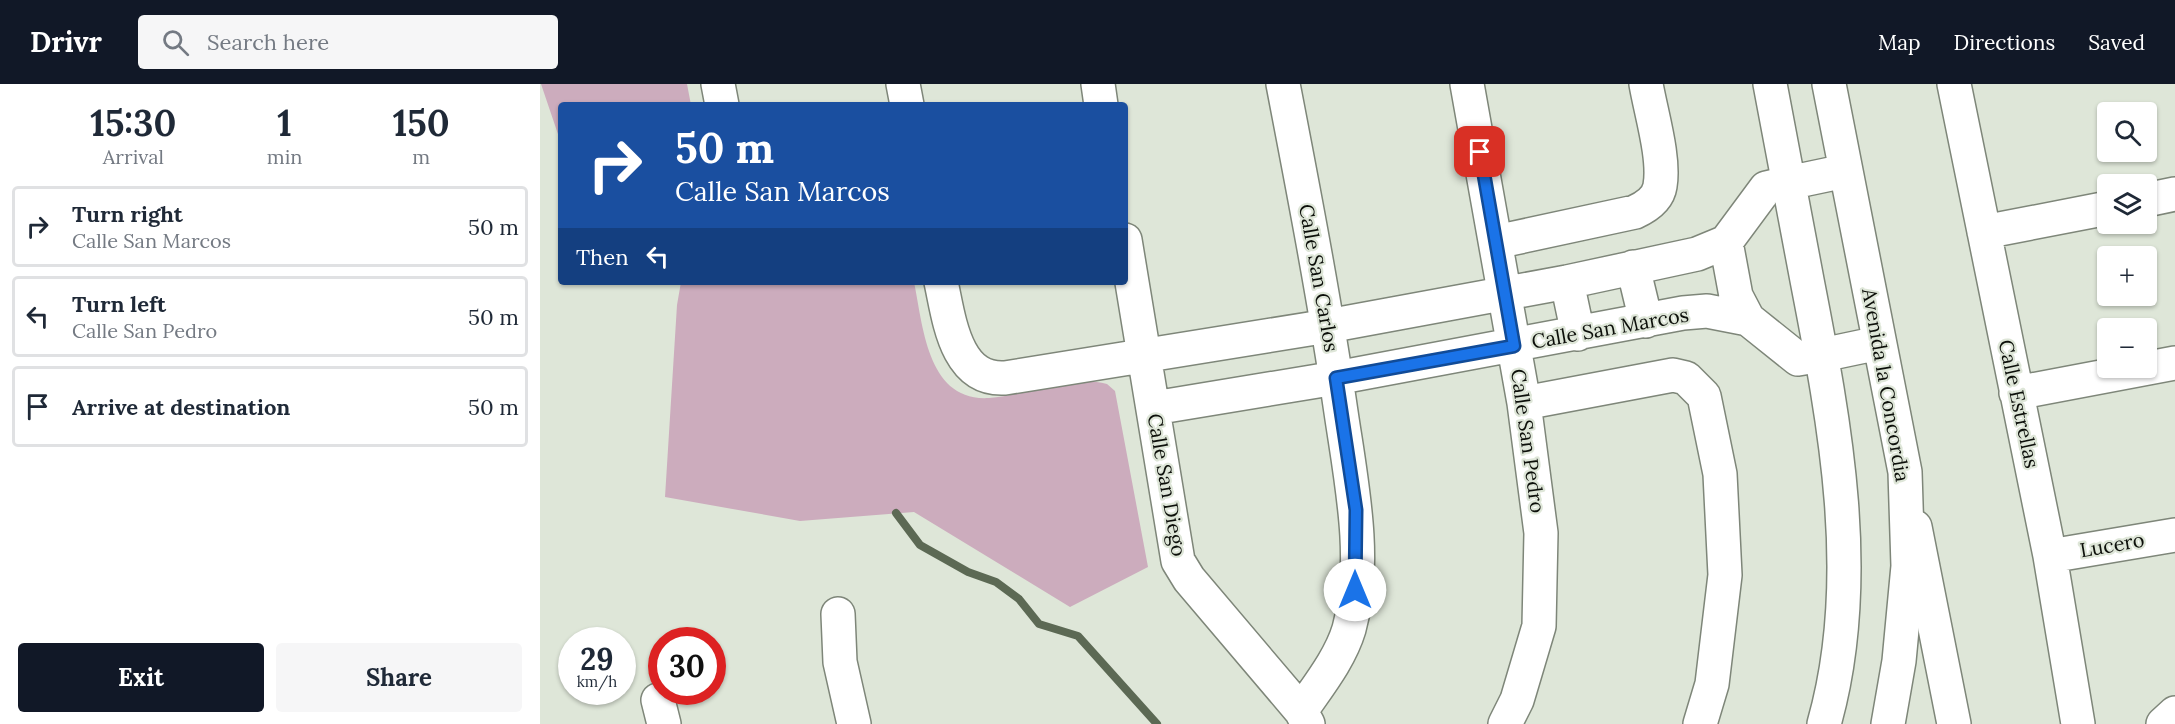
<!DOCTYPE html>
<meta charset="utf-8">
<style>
:root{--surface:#fff;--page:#f6f6f7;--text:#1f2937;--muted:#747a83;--line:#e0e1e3;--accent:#111827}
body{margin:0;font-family:Lora,serif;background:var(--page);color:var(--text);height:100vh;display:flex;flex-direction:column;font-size:22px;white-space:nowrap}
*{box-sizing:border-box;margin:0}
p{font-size:20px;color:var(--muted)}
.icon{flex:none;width:33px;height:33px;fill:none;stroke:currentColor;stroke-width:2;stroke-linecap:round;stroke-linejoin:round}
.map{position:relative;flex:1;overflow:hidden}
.panel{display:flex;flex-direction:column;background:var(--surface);width:540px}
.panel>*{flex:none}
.hud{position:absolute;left:18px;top:18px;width:570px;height:183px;border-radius:6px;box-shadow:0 2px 4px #0004;background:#1a4fa0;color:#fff;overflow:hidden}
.buttons{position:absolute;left:1557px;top:18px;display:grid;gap:12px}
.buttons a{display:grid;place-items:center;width:60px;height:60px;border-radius:6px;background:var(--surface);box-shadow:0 2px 4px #0004;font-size:30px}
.speed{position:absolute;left:18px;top:543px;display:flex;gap:12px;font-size:30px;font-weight:700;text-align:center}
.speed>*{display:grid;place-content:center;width:78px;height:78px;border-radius:50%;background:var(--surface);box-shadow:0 2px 4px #0004;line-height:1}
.speed small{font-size:15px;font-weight:400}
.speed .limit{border:9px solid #d22;background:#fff;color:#111}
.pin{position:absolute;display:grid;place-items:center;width:51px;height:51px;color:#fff;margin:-26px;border-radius:12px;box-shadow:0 3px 9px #0006}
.me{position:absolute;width:66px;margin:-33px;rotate:0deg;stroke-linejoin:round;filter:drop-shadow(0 0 4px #0008)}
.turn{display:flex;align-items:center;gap:21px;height:126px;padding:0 18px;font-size:27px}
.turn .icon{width:78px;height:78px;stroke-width:2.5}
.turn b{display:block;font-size:42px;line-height:51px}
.then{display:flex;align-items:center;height:57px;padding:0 18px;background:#0003;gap:12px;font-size:22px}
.eta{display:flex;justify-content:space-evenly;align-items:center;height:102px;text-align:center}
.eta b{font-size:36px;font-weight:800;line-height:42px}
.button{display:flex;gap:12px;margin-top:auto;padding:12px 18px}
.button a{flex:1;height:69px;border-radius:6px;background:var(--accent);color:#fff;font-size:24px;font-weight:800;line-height:69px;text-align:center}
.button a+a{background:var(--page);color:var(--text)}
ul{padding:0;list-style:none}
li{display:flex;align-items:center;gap:18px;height:81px;margin:0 12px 9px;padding:0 6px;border:3px solid var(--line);border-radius:6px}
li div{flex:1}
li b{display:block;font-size:22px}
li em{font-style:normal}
header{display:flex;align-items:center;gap:36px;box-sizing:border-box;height:84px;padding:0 30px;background:var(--accent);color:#fff}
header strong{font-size:28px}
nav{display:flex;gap:33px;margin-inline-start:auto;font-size:21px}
.search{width:420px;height:54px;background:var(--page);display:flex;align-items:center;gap:15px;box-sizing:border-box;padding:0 21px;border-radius:6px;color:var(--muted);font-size:22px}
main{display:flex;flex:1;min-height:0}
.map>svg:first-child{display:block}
.green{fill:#ccacbd}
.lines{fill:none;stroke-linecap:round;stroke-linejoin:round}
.stream{stroke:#5c6954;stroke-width:8}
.minor-casing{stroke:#7e8679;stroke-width:36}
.major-casing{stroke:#7e8679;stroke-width:36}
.minor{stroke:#fff;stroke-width:33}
.major{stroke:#fff;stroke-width:33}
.route-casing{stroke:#114b97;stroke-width:15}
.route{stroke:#1a73e8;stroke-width:10}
.labels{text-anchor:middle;stroke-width:4.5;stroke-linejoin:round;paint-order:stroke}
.street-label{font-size:20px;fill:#0c0f0a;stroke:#dee6d8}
</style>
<header>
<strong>Drivr</strong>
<div class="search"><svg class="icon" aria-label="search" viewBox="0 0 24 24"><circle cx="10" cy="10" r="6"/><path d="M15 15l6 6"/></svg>Search here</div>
<nav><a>Map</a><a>Directions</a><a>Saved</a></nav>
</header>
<main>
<section class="panel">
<div class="eta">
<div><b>15:30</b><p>Arrival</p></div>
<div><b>1</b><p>min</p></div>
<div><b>150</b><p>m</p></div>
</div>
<ul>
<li><svg class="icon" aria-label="right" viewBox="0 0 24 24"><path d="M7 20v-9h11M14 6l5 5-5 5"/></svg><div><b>Turn right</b><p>Calle San Marcos</p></div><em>50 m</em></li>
<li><svg class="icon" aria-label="left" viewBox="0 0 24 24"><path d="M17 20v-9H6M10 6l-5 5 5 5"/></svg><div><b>Turn left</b><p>Calle San Pedro</p></div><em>50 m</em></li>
<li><svg class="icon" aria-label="arrive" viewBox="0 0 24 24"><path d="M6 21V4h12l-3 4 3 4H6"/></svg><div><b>Arrive at destination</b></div><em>50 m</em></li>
</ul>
<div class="button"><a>Exit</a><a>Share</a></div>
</section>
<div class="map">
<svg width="1635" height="640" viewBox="0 0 1635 640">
<rect width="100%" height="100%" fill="#dee6d8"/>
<path class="green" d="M1,0h146l4,21h-130v38z
M141,198h233c9,43 13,120 75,116 18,-1 37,-7 54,-11 22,-4 43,-9 64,-3l8,7 33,176 -78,40 -156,-95 -114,9 -135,-24 12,-192z"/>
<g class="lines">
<path class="stream" d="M356,429l24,32 48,27 28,10 23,17 20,25 39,12 79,88"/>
<defs>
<path id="minor" d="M178,0l4,21
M363,0l4,21
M558,0l3,21
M743,0c21,109 42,218 58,328 10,68 27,149 8,217 -9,30 -31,57 -48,82
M927,0l57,319 17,130 -2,93 -22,74 -12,24
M1414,0l96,472 28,168
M1606,116l29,-6
M1444,148l124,-24
M585,156l53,321 11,18 112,132 7,13
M956,158l139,-30c11,-5 23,-13 25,-26 5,-28 -9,-73 -14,-102
M1186,158l10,54 12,23
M1093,183l13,54
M401,198c8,36 14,99 64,96l323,-52 239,-44 130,-28 29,-12 40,-54 22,-5
M1027,198l11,52
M1476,309l159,-30
M984,319l149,-28 13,3 18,18 16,78 5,101 -13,109 -12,40
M614,324l182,-30 347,-65 24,-2 41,8 50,40 24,-4
M1375,443l39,197
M1510,472l125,-21
M298,530l2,48 14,62
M118,616l6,24
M1623,640l12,-11"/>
<path id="major" d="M1230,0c12,65 25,131 37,196 28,144 58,300 17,444
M1289,0l76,388 3,94 -9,95 -11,63
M1248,99l57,-12
M1282,271l57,-12"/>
</defs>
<use href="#minor" class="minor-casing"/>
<use href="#major" class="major-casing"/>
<use href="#minor" class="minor"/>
<use href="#major" class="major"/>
</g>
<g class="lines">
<defs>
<path id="route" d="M815,506l1,-80 -20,-132 178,-32 -34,-194"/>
</defs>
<use href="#route" class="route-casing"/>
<use href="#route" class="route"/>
</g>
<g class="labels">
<g class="street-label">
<text transform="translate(779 194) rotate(80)" y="7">Calle San Carlos</text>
<text transform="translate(1070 244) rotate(-10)" y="7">Calle San Marcos</text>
<text transform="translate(1346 301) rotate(80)" y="7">Avenida la Concordia</text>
<text transform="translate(1479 320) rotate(78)" y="7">Calle Estrellas</text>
<text transform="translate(988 357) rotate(82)" y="7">Calle San Pedro</text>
<text transform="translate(627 401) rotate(80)" y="7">Calle San Diego</text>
<text transform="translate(1572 461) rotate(-10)" y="7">Lucero</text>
</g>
</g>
</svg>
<div class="buttons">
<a><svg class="icon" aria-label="search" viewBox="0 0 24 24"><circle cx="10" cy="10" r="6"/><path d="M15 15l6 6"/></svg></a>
<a><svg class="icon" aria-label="layers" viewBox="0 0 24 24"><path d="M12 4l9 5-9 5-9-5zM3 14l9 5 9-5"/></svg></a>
<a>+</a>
<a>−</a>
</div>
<div class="speed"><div>29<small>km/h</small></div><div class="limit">30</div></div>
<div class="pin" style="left:940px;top:68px;background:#d93025"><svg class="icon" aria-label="arrive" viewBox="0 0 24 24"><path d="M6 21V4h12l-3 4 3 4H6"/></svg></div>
<svg class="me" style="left:815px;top:506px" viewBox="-20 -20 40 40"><circle r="19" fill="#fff"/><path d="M0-13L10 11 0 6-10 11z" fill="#1a73e8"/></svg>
<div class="hud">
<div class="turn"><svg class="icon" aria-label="right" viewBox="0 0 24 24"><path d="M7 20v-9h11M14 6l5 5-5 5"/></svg><div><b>50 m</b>Calle San Marcos</div></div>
<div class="then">Then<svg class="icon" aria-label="left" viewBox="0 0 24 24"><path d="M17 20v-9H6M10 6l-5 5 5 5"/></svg></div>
</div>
</div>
</main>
